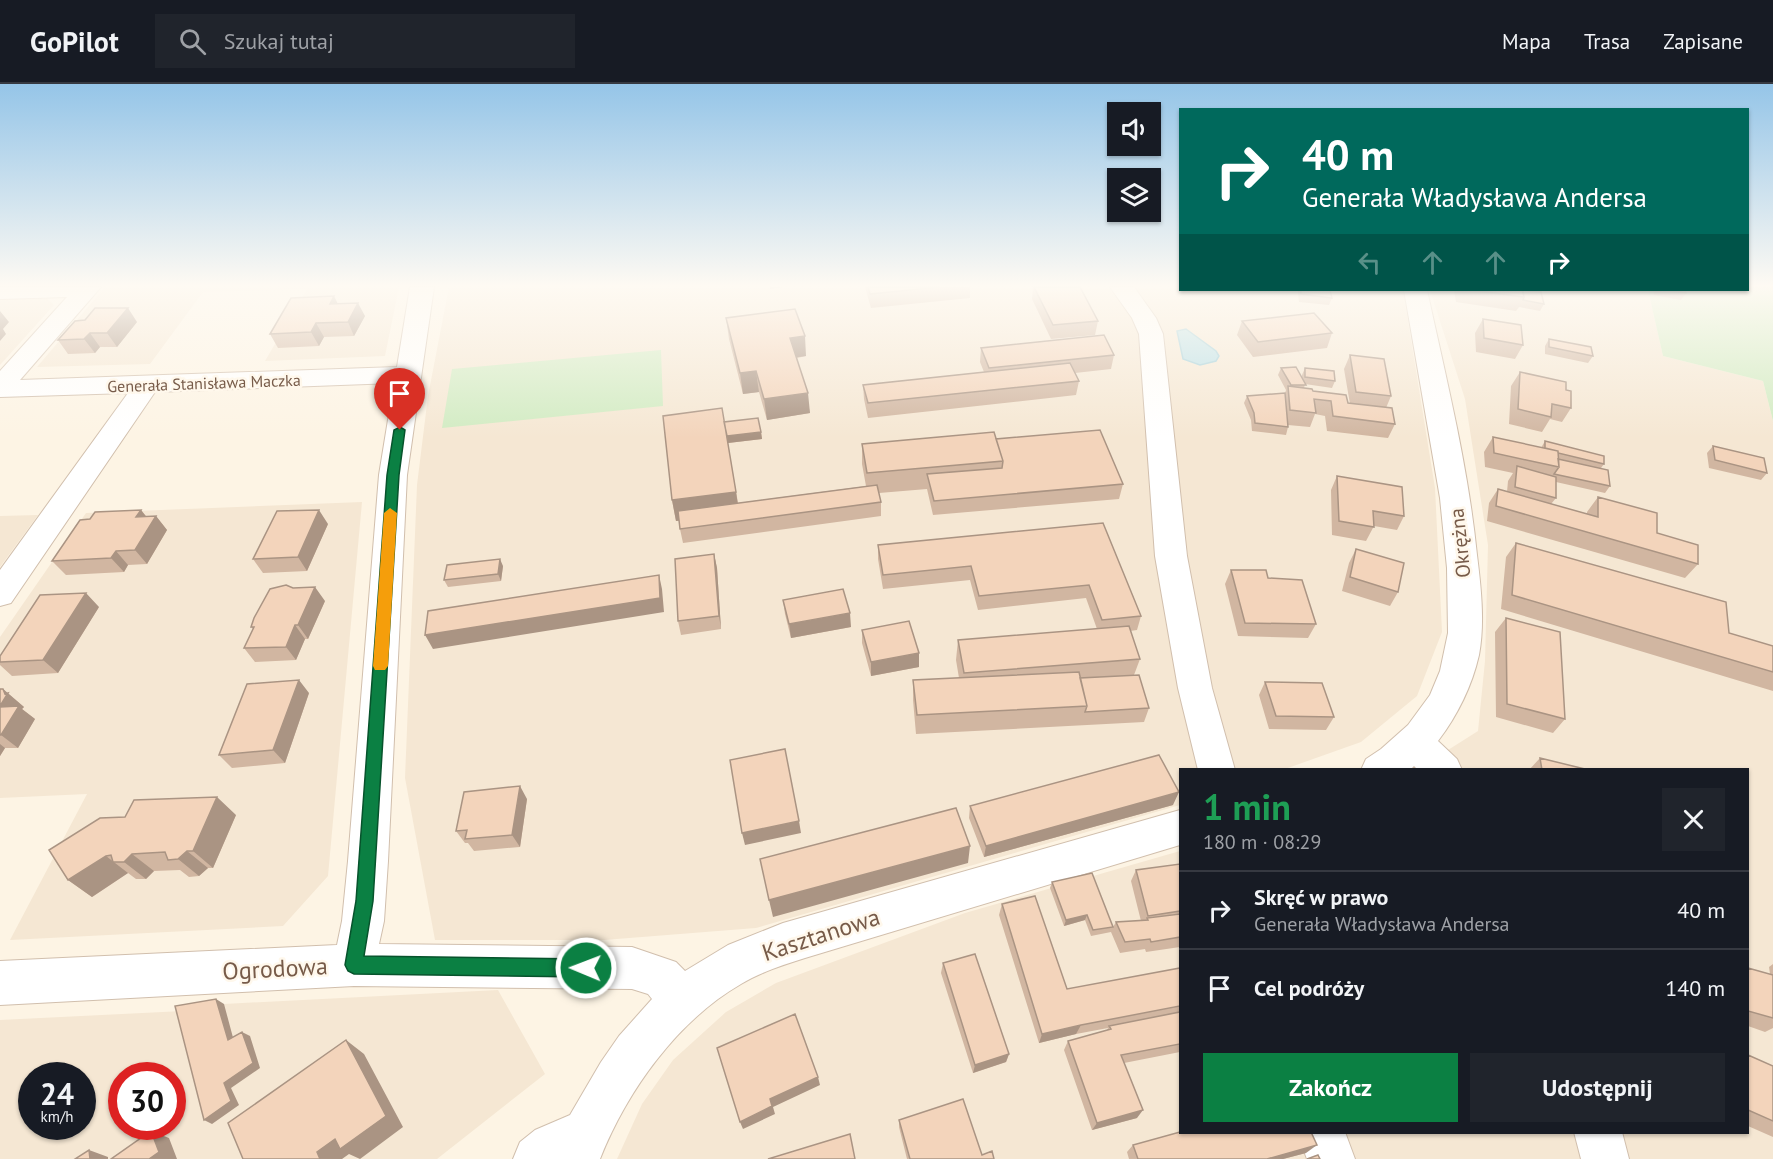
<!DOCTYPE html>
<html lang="pl">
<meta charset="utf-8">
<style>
:root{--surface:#171b24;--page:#20242c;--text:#f1f3f6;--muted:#9ea1a6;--line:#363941;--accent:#0b8043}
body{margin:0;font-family:"PT Sans",sans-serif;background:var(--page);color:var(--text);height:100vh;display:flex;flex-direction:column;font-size:22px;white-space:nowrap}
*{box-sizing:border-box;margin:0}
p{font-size:20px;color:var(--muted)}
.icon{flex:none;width:33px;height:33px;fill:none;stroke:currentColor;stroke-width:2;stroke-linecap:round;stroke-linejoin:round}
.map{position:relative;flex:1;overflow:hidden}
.details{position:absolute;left:1179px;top:684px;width:570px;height:366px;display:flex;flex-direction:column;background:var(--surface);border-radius:0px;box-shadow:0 2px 4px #0004}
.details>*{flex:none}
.hud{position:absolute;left:1179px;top:24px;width:570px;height:183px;border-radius:0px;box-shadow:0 2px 4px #0004;background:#00695c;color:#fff;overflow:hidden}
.buttons{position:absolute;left:1107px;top:18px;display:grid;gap:12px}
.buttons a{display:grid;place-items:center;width:54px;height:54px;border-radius:0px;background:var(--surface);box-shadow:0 2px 4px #0004;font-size:30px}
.speed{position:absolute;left:18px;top:978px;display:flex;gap:12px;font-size:30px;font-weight:700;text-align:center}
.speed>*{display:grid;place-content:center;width:78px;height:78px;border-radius:50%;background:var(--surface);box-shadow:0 2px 4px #0004;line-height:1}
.speed small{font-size:15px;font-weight:400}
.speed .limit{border:9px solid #d22;background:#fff;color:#111}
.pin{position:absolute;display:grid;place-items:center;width:51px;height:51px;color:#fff;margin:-62px -26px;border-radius:50% 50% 50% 0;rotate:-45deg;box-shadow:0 0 6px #0007}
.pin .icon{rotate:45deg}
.me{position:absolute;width:66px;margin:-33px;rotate:271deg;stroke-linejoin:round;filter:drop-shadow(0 0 4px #0008)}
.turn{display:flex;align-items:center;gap:21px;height:126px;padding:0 24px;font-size:27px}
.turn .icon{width:78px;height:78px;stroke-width:2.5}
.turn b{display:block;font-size:42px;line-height:51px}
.lanes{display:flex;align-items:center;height:57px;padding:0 24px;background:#0003;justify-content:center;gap:30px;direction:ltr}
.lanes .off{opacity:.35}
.round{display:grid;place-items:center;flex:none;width:63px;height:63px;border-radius:0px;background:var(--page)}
.summary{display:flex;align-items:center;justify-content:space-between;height:102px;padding:0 24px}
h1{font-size:36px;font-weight:800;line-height:45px;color:#1e9e55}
.button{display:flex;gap:12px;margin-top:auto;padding:12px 24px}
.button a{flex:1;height:69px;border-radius:0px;background:var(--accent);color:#fff;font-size:24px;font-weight:800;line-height:69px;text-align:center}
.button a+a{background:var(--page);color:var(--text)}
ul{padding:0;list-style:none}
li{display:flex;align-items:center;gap:18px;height:78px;padding:0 24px;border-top:2px solid var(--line)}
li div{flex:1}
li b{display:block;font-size:22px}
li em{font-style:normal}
header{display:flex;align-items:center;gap:36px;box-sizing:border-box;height:84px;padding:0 30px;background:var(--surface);border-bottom:2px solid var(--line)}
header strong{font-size:28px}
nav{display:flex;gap:33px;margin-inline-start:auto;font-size:21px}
.search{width:420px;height:54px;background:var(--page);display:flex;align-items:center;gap:15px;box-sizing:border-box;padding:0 21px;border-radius:0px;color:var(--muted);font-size:22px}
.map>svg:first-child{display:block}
.residential{fill:#f5e7d3;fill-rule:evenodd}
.green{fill:#d1ebc2}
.water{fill:#b8dfe7;stroke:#9eceda;stroke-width:1.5}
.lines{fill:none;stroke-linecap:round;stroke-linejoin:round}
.street-casing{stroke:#d1bfad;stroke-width:2}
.street{fill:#fff;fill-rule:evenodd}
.wall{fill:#d1b6a1}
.shaded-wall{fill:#aa9483}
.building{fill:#f3d4bb;stroke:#aa9483;stroke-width:1.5}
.route{fill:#0b8043;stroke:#07532c;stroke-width:1.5}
.slow{fill:#f59e0b}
.labels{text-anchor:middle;stroke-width:5;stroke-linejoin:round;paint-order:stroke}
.far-street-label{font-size:16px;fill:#775b49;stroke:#fff8ec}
.street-label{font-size:20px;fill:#775b49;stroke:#fff8ec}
.near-street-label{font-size:24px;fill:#775b49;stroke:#fff8ec}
</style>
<header>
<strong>GoPilot</strong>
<div class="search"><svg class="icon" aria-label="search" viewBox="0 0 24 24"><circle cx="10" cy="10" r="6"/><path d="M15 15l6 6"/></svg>Szukaj tutaj</div>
<nav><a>Mapa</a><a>Trasa</a><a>Zapisane</a></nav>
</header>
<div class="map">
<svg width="1773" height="1075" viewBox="0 0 1773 1075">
<rect width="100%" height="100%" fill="#fdf4e4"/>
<path class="residential" d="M105,203h294l-14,69 -120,5 42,-72 -104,3 -53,72 -113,3z
M449,203l954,3 32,198 7,144 -25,64 -56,46 -76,27 -105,1v35l-424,123 -152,12h-169l-30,-162 12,-293 11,-89z
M1430,206h218l15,66 100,25 10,40v738h-1156l25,-55 31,-44 53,-48 50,-29 189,-70 215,-62v281h568v-362l-330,-1 60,-38 7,-70 3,-116 -23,-146z
M46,213l8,8 -54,60v-67z
M362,418l-34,374 -45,50 -273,14 77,-146 -87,4v-161l86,-124z
M38,431l-38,52v-51z
M498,906l47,84 -108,85h-437v-139l183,-9 41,-7zM32,992h50v50h-50zM122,992h50v50h-50z"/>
<path class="green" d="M1748,203h25v134l-10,-40 -100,-25 -15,-66h100z
M661,266l2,56 -221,22 10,-59z"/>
<path class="water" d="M1186,245l30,22 3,5 -3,5 -16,4 -17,-6 -6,-28z"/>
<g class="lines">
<defs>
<path id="street" d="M0,203h101l-81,93 377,-13 13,-80h24l-27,188 -19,386 -4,60 -5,23 253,3 44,15 9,9 43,-26 55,-22 397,-113v35l-375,113c-22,7 -44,14 -64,26 -64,37 -114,107 -141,175h-87l7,-17 15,-12 35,-15 31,-53 18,-26 33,-37 -4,-5 -16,-5 -278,-3 -354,19v-44l337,-16 5,-24 6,-60 31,-386 15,-92 -239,9 -144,211 -11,3v-36l128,-177 -128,4v-26l67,-74 -67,2z
M1110,203h24l22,31 7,16 24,222 25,132 23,82h-37l-20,-82 -23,-132 -16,-222 -7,-16z
M1404,206h23c19,88 41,175 50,265 4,32 8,68 2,100 -7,31 -22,61 -41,86l19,18 5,11h-44l-4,-4 -4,4h-49l5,-11 15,-10 27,-24 22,-30 10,-24 8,-38 -1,-65 -7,-70z
M1297,1048h48l10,27h-48z
M1574,1048h48l7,27h-48z"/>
</defs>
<use href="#street" class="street-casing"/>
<use href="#street" class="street"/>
</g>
<path class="wall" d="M865,203h105v11l-99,10z
M1033,203h47l18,34 -3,14 -44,4 -19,-40z
M1298,206h32l2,8 -3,7 -30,-3 -1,-10z
M1454,206h68l22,14 -4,7 -21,-4 -3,4 -60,-9z
M1653,206h32l1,3 -5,7 -27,-5z
M338,219l27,13 -11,20 -30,1 -5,9 -41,2 -8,-14z
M726,234l80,38 -9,2 13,55 -43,7 -8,-28 -16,2 -14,-55z
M1483,235l40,26 -8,14 -39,-7 -1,-19z
M1242,237l90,12 -5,15 -74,9 -16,-22z
M137,238l-20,25h-17l-5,6 -27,1 -10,-14z
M1549,255l44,17 -5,7 -43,-9v-8z
M981,264l133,7 -3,14 -36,4 4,8 -3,14 -208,23 -4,-19 -1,-14 121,-13 -4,-10z
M1350,271l41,41 -5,12 9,16 -7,14 -61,-7 -2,-15 -10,-2 -5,13 -22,-2v2l-2,8 -34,-4 -1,-11 -7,-17 3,-7 38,-3 1,-3 -8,-15 3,-7 21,10v-3l3,-7 30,13 -3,7 -27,-4 -1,4 46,16 -6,-35z
M1520,288l46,18 5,18 -9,14 -12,-3 -8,13 -33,-8 2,-38z
M724,338l37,10 1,7 -34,4 10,60 128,-17 -4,-22v-20l134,-5 127,45 -4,15 -186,16 -6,-26 -48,4 2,9v14l-198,27 -3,-14 -1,-8h-3l-4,-21z
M1493,353l48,11 4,-7 59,23 -3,4 9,18 -5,7 -49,-11v16l-5,6 36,10v-2l11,-15 59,36 41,31 -13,14 -198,-57 2,-18 9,-14 9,3 1,-11 5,-8 -28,-6 -1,-15z
M1713,362l54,27 -6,7 -52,-12 -2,-15z
M1337,392l67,40 -7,14 -23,-4 -8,15 -34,-6 -1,-45z
M141,426l5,6h10l11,14 -20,34 -19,1 -4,7 -58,3 -14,-14 38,-42z
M1103,439l38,93 -4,14 -7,1 10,28 -6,16 15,33 -5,14 -228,12 -3,-34v-20l46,-2 -3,-18 2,-20 139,-11 -11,-31 -108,12 -8,-30 -87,9 -5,-30v-14z
M328,440l-21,47 -44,2 -10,-14z
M1516,459l213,90 44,13v45l-272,-82 5,-52z
M1356,465l42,43 -8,14 -48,-15 7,-28z
M714,470l3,14 4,61 -40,6 -3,-14z
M503,482l-2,15 -53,6 -4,-7z
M1231,486l37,8 48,46 -8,14 -70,-2 -13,-52z
M783,516l68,27 -60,11 -6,-24z
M325,517l-17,38h-3l-9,21 -41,2 -11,-14 9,-19 -2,-2z
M99,523l-41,66 -46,3 -12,-11v-9z
M1506,534l59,101 -12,14 -57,-16 -1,-85z
M862,546l57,37 -48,9 -9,-33z
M1265,598l69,35 -8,13 -57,-1 -10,-34z
M0,605h3l21,18 -2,2 13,10 -17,29h-13l-5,8z
M309,609l-24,70 -53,5 -13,-13z
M1540,674l49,12h-60z
M527,715l-7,48 -46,4 -6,-8h-3l-9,-12z
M1173,721l-189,52 -15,-39 1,-12z
M236,731l-23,53h-5l-9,8 -10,1 -9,-7 -26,1 -8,8h-10l-8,-6 -36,24 -24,-17 -19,-30z
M1180,780v83l-34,5 -1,-3 -25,4 -9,-21 -20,4 -6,-16 -21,6 -14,-38 2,-6 61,45 3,-5 25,-1 -10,-40 5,-11z
M1002,820l65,85 113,-21v84l-56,11 13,55 -45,12 -28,-80 4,-9 39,-11 1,-2 -32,6 -37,9 -40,-128z
M943,879l66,91 -3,8 -33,11 -32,-100z
M1773,880v64l-8,4 -17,-6v-58l22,6 -1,-7z
M1748,971l25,11v71l-25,-11z
M899,1036l83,35 12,4h-87l-8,-32z
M1133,1061l173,8 -23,6h-154l-2,-7z"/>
<path class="shaded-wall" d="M770,203h14l-14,2z
M334,212l7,14 -11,-6z
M358,219l7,13 -11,20 -6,-14z
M128,224l9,14 -20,25 -10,-14z
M0,227l9,11 -6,7 3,5 -6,7z
M316,239l8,14 -5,9 -8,-14z
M90,249l10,14 -5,6 -11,-14z
M805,252l1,20 -14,2 -2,-20z
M756,287l3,21 -16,2 -3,-21z
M808,309l2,20 -43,7 -3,-21z
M761,348l1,7 -34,4 -1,-7z
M736,408l3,20 -63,9 -4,-21z
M141,426l10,13 5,-7 11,14 -20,34 -12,-14 1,-33z
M319,426l9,14 -21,47 -9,-14z
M116,467l12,14 -4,7 -13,-14z
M714,470l3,14 4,61 -2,-13z
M500,475l3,7 -2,15 -3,-7z
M659,491l3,14 2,23 -231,37 -8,-14z
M315,503l10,14 -17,38 -10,-14z
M86,509l13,14 -41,66 -15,-13z
M850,529l1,14 -60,11 -2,-14z
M295,541l10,14 -9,21 -10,-13z
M919,569v14l-48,9v-14z
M299,596l10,13 -24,70 -12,-13z
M3,605l21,18 -2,2 13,10 -17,29 -17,-13 -1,-29 5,-12z
M0,660l5,4 -5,8z
M520,702l7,13 -7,48 -8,-12z
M1179,708l-6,13 -189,52 2,-11z
M217,713l19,18 -23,53 -20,-17z
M799,737l2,12 -56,12 -3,-12z
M970,762l-2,17 -195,54 -4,-17z
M187,767l21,17 -9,8 -21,-17z
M132,770l22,17 -8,8 -22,-17z
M106,772l22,17 -36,24 -24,-17z
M1087,831l-2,5 -21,6 2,-6z
M216,915l8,5 11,41 -7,-5z
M1081,941l-5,9 -37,9 3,-9z
M242,948l8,4 10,32 -29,20 8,17 -27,19 -8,-4 20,-37z
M346,956l18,14 39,73 -43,32 -11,-5 -7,5h-22l-3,-7z
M1009,970l-3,8 -33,11 2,-8z
M818,993l2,8 -47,22 2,7 -32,15 -3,-7 30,-23z
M1143,1026l-6,8 -45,12 5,-7z
M151,1047l18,7 8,21h-28z
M1317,1061l-11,8 -23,6h-16z
M89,1066l19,7v2h-18z"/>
<path class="building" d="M868,203h72l-70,7z
M1034,203h46l18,34 -45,4z
M1301,206h29l2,8 -31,-4z
M1470,206h52l2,7z
M1523,206l18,2 3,12 -21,-4 1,-3z
M1666,206h19l1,3z
M334,212l-4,8 28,-1 -10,19 -32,1 -5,9 -41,2 21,-36z
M95,224h33l-21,25h-17l-6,6 -26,1 17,-19 10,-1z
M795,225l10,27 -15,2 18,55 -44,6 -8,-28 -16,2 -14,-55z
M1314,229l18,20 -74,9 -16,-21z
M1483,235l38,6 2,20 -39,-7z
M1104,251l10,20 -125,13 -8,-20z
M1549,255l42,8 2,9 -44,-9z
M1350,271l34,4 7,37 -35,-4z
M1070,279l9,18 -211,22 -5,-18z
M1296,283l10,18h-15l-10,-17z
M1305,284l29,3 1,10 -30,-4z
M1520,288l46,10v8l5,1v17l-19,-4 -1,13 -33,-8z
M1288,302l24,3 1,2 33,4 2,8 44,5 3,16 -62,-8 -2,-15 -17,-2 2,14 -26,-3z
M1285,309l3,34 -33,-4 -1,-10 -7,-17z
M722,324l14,84 -64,8 -9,-84z
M758,334l3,14 -34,4 -3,-14z
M1100,346l23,54 -189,17 -7,-27 75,-6 1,-7 -7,-22z
M994,348l9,29 -136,12 -5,-29z
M1493,353l65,14 1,16 -65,-14z
M1545,357l59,15v8l-46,-11v-2l-13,-3z
M1713,362l51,12 3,15 -52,-13z
M1558,375l50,11 2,16 -56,-12 5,-7z
M1517,382l39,11v21l-41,-11z
M1337,392l65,11 2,29 -31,-5 1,16 -35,-6z
M877,401l4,17 -201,27 -2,-18z
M1498,405l100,28v-20l59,16v20l41,12v19l-202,-58z
M141,426l-5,7 20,-1 -21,34 -19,1 -5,7 -59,3 28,-41 10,-1 5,-7z
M319,426l-21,47 -45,2 24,-48z
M1103,439l38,93 -39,4 -13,-35 -110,11 -8,-30 -88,9 -5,-30z
M1516,459l210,59 3,31 44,13v26l-261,-77z
M1356,465l48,14 -6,29 -48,-15z
M714,470l5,62 -41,5 -3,-62z
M500,475l-2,15 -54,6 3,-15z
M1231,486h35l2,8 34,2 14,44 -71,-1z
M659,491l1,23 -235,37 3,-24z
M286,501l7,3 22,-1 -17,38h-3l-9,22 -42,1 10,-21h-3l3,-9 16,-29z
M843,505l7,24 -61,11 -6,-24z
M86,509l-43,67 -43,2v-6l40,-61z
M1506,534l54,14 5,87 -58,-15z
M909,537l10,32 -48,9 -9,-32z
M1129,542l11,33 -176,14 -6,-33z
M1079,588l8,34 -170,9 -4,-35z
M1139,591l10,33 -64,4 2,-6 -7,-28z
M299,596l-26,70 -54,5 28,-71z
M1265,598l57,1 12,34 -58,-1z
M0,605h3l2,5 3,-1 -8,13z
M19,622l-18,29h-1v-28z
M785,665l14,72 -57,12 -12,-73z
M1159,671l20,37 -193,54 -16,-40z
M1540,674l49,12h-47z
M520,702l-8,49 -47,4 2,-9 -11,1 8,-39z
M217,713l-24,54h-6l-9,8 -10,1 -3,-8 -33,2 -8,8h-11l-2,-7 -5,1 -38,24 -19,-30 51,-32 25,-1 9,-17z
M956,724l14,38 -201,54 -9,-41z
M1180,780v47l-32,5 -12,-46z
M1092,789l21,54 -20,3 -6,-15 -21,5 -14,-38z
M1035,812l32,93 113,-21v38l-99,19 -39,9 -40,-130z
M1180,830v23l-29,5 -1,-3 -25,3 -9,-20 32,-2 -1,-2z
M975,870l34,100 -34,11 -32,-102z
M1748,884l25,7v43l-25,-7z
M216,915l12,41 14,-8 11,31 -29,20 7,18 -27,19 -29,-114z
M1180,928v32l-59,11 22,55 -46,13 -29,-82 43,-12 -2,-3z
M795,930l23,63 -48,22 2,7 -32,16 -23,-74z
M346,956l40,76 -46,33 -5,-10 -18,13 3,7h-77l-15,-36z
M1748,971l25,11v55l-25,-11z
M963,1015l19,56 10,-4 2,8h-84l-11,-39z
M151,1047l8,21 -10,7h-38z
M1180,1048h131l6,13 -50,14h-129l-5,-14z
M850,1050l5,25h-87z
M89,1066l1,9h-15z
M1318,1071l2,4h-13z"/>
<linearGradient id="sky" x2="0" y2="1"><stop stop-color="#95c5e8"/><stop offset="0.57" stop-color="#fefaf3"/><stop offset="1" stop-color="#fefaf3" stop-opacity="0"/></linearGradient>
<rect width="1773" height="354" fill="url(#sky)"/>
<path class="route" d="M400,343l5,3 -6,45 -26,426 -9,55 222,3 6,3 3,6 -3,6 -6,3 -232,-3 -6,-3 -3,-6 11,-64 31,-426 7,-45z"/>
<path class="slow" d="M390,424l7,5 -9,153 -3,4h-10l-2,-4 11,-153z"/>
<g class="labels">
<g class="far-street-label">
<text transform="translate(204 299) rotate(-2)" y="6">Generała Stanisława Maczka</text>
</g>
<g class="street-label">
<text transform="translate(1460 459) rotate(-96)" y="7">Okrężna</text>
</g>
<g class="near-street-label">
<text transform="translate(821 851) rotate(-18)" y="8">Kasztanowa</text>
<text transform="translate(275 885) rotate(-3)" y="8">Ogrodowa</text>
</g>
</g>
</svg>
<div class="buttons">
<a><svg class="icon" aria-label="sound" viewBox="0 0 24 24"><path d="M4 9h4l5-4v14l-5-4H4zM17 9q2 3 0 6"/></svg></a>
<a><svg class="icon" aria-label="layers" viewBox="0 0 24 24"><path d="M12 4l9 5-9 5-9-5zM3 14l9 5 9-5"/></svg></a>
</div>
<div class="speed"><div>24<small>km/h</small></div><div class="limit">30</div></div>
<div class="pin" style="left:400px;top:346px;background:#d93025"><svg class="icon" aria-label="arrive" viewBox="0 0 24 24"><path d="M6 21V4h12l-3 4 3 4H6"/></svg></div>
<svg class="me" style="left:586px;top:884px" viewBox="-20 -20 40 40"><circle r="17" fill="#0b8043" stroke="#fff" stroke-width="3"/><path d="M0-11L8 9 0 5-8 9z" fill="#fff"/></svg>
<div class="hud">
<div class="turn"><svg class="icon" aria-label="right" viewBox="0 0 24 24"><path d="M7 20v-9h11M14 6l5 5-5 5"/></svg><div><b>40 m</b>Generała Władysława Andersa</div></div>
<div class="lanes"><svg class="icon off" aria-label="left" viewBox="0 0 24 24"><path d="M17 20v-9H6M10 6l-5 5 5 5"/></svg><svg class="icon off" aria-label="ahead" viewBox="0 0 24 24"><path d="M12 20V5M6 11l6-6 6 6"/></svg><svg class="icon off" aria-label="ahead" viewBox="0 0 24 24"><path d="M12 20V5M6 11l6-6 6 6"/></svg><svg class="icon" aria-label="right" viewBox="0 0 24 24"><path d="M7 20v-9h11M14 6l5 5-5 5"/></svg></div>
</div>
<section class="details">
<div class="summary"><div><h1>1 min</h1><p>180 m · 08:29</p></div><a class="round"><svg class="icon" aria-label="close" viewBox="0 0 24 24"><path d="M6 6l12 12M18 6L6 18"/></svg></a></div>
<ul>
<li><svg class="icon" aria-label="right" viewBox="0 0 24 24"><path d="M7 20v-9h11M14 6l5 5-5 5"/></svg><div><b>Skręć w prawo</b><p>Generała Władysława Andersa</p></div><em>40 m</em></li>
<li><svg class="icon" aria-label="arrive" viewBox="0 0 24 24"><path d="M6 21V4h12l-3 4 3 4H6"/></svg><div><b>Cel podróży</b></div><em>140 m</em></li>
</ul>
<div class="button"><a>Zakończ</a><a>Udostępnij</a></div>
</section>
</div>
